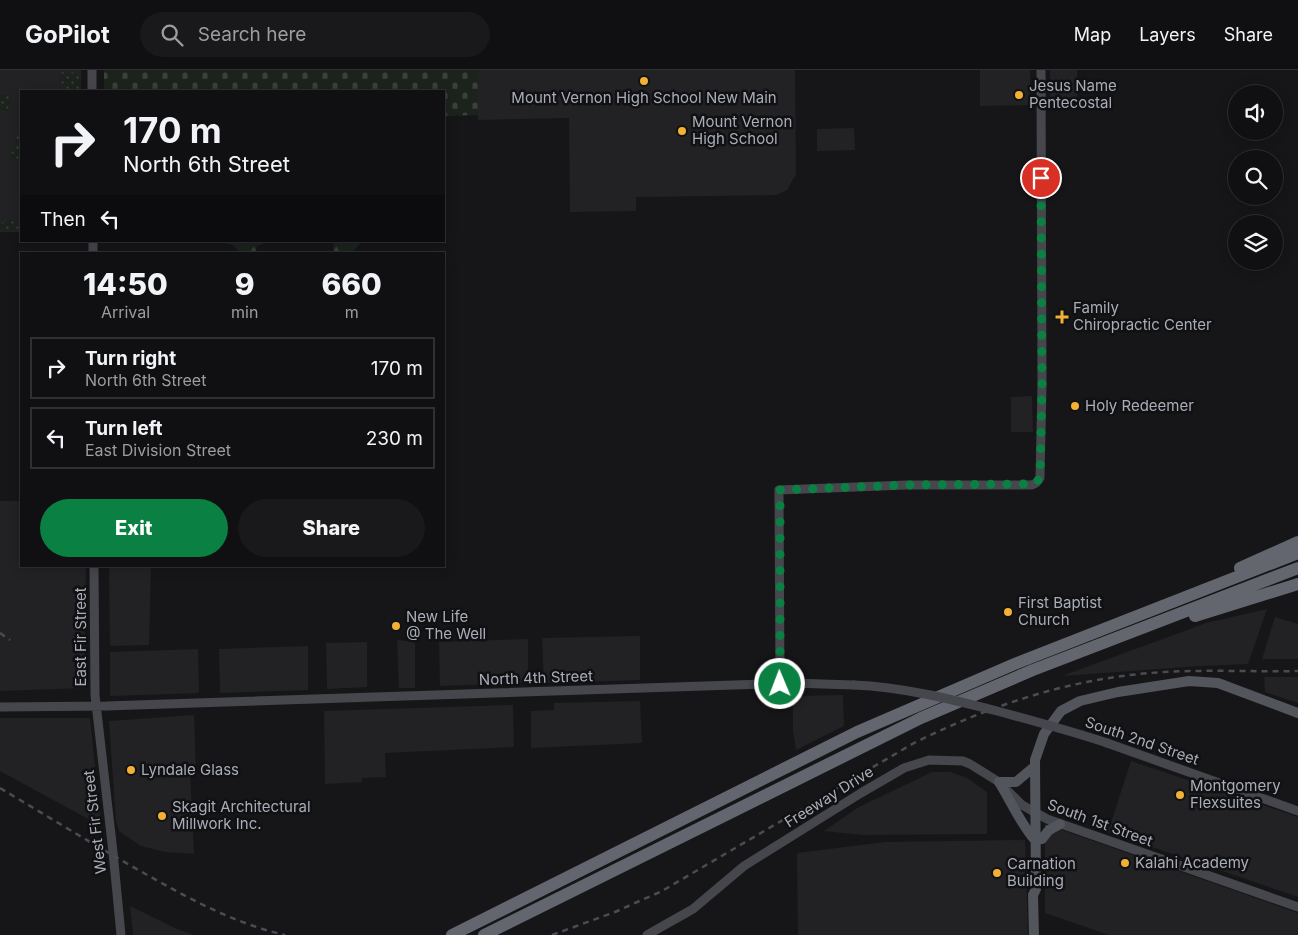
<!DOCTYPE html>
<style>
:root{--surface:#101012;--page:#19191b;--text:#f1f3f6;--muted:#9c9d9f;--line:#303032;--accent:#0b8043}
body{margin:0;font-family:Inter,sans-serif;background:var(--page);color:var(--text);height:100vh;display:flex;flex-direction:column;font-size:19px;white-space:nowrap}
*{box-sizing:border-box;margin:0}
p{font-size:16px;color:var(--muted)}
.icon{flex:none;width:28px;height:28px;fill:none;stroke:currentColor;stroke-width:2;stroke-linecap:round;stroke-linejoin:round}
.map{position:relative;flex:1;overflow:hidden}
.sheet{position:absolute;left:20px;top:182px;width:425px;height:315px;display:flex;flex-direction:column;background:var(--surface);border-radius:0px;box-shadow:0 2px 12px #0003,0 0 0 1px var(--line)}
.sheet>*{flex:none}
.top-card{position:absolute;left:20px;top:20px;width:425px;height:152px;border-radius:0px;box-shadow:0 2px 12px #0003,0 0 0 1px var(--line);background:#101012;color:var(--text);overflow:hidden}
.buttons{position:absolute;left:1228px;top:15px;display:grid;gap:10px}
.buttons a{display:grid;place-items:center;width:55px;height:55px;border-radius:50%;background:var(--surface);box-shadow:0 2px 12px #0003,0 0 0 1px var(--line);font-size:25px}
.pin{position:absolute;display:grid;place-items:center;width:42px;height:42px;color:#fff;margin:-21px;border:2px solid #fff;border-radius:50%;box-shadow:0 1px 5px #0007}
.me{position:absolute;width:55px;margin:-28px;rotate:359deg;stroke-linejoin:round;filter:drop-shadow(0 0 4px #0008)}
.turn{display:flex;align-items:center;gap:18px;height:105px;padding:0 20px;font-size:22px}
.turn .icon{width:65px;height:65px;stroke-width:2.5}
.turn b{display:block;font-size:35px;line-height:42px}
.then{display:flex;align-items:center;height:48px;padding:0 20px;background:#0003;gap:10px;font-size:19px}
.eta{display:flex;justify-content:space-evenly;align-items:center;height:85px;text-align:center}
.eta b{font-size:30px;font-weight:800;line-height:35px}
.button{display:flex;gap:10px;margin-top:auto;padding:10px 20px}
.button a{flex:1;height:58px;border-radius:30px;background:var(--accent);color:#fff;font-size:20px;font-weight:800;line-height:58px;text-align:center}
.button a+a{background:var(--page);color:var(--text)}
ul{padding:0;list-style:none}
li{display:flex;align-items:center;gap:15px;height:62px;margin:0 10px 8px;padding:0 10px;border:2px solid var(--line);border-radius:0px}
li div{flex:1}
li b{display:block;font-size:19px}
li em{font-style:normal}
header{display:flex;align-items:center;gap:30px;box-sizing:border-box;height:70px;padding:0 25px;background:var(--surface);border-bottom:1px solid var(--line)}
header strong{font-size:24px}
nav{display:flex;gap:28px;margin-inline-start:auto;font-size:18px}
.search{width:350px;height:45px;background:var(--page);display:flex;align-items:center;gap:12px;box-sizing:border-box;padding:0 18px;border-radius:28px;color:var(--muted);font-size:19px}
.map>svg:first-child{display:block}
.built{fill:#222225}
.grass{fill:url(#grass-dots)}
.forest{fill:url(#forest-firs)}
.cemetery{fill:url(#cemetery-stones)}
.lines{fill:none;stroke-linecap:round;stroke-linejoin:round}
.secondary{stroke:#45474d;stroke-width:9}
.primary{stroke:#53555c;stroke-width:10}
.highway{stroke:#63666e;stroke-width:12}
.rail{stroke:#4a4c52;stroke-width:2.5;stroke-dasharray:6 5;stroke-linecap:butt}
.secondary-bridge{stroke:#45474d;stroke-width:9}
.route{stroke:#0b8043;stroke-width:9;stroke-dasharray:0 16.2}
.poi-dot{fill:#f2b134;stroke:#111113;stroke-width:2}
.labels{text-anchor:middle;stroke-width:5;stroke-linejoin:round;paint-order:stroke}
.poi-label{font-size:15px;fill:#a8adb8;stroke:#111113;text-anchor:start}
.street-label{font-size:15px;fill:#a8adb8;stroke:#111113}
</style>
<header>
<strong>GoPilot</strong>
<div class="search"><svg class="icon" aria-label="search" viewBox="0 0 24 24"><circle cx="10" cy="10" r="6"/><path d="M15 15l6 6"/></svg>Search here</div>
<nav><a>Map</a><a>Layers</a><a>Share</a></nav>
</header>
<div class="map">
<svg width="1298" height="865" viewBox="0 0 1298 865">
<defs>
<pattern id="grass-dots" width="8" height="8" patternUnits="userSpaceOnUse" patternTransform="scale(1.25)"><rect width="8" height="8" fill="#1c231d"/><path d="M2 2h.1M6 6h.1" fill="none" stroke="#3a403c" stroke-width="1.8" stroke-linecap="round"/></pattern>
<pattern id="forest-firs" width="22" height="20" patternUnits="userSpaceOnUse" patternTransform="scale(1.25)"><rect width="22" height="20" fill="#1c231d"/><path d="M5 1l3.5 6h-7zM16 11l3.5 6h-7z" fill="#3a403c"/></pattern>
<pattern id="cemetery-stones" width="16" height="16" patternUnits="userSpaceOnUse" patternTransform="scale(1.25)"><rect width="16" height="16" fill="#1c231d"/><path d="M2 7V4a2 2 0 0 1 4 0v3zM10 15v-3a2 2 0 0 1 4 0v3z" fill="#3a403c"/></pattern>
</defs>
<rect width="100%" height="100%" fill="#161618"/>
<path class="built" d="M0,0h81v21h-60v141h-21z
M478,0h317l1,104 -9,16 -11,5 -140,2v14l-66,1 -1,-94 -91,2z
M980,0h50v35l-50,1z
M1050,0h27v37h-27z
M854,58l1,22 -38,1v-22z
M1032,326l1,36h-22v-35z
M0,431h21v65h65l-2,122 -84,3z
M109,496h42l-2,79 -39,1z
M1267,539l-19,55 -48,2 -138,10 144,-53z
M1275,547l23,7v35h-36z
M640,566v44l-96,3 -2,-45z
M528,569v44l-88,3 -1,-44z
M397,570l18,2v46h-16z
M367,572v45l-40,2 -1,-46z
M308,576v44l-88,3 -1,-44z
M198,579l1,44 -89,3v-44z
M1264,607h34v26l-33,-11z
M843,625l1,31 -48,24 -3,-19v-35z
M640,631l2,42 -111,5v-37l23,-1v-7z
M513,635l1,42 -129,6 1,24 -24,1v4l-37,2 -1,-73z
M194,645l2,57 -6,1 4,81 -29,-2 -24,-6 -22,-15 -3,-10 -7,-100z
M0,648h90l11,108 -101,-55z
M1131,691l167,56v80l-190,-65z
M932,702h18l17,6 20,14v42l-125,1 -38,-4 33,-23z
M1045,754l253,89v22h-189l-64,-22z
M1025,770l3,95h-230l-1,-82 88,-11z
M130,836l47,23 17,6h-61z"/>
<path class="grass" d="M62,2l16,1 -1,2 4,5v11h-15v-7l-7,-1 1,-9z
M3,23l7,1 1,7 -5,12 -6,-2v-15z
M21,53v24l-4,14 -7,-2z
M13,149l8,5v6h-21v-6z"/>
<path class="forest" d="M216,171h54l-13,5 -2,8h-14l-8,-9z
M334,171h28l-11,13h-14l-4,-4z"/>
<path class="cemetery" d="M104,0h374v45l-34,1v-25h-340z"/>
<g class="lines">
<path class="secondary" d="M92,21v-21
M93,171v13
M94,496l1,129 18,157 8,83
M780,614l-1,-194 127,-5h126l4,-2 4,-5 2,-93 -1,-315
M0,637l106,-1 685,-23 63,2
M1107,673l191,68
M647,865l46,-26 51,-43 117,-73 43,-25 25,-8 34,1 7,3 29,18 23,23 25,14 251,88"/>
<path class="primary" d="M999,712c12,19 21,41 36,58
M999,712h17l18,-15
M1035,770l7,-1 7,-9 11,-6
M1034,865l-1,-40 3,-6 -1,-129 9,-26 17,-23 19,-10 38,-9 71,-11 29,2 80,30"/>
<path class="highway" d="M1240,498l58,-26
M1195,546l103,-32
M452,865l405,-203 160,-69 281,-110
M484,865l437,-217 112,-48 265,-102"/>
<path class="rail" d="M0,563l10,7
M0,718c47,28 94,57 142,84 46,26 91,51 143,63
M552,865l63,-23 47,-21 252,-148c75,-37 152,-63 236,-70 49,-4 99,-1 148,-2"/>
<path class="secondary-bridge" d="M854,615c49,2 96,14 143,26 37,10 74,20 110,32"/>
</g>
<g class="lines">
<path class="route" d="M780,614v-194l126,-5 126,-1 4,-1 4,-5 2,-94 -1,-206"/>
</g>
<g class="poi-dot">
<circle cx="644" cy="11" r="5"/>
<circle cx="1019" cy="25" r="5"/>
<circle cx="682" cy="61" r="5"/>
<path d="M1059.5 239.5h5v5h5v5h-5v5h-5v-5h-5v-5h5z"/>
<circle cx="1075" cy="336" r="5"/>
<circle cx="1008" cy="542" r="5"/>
<circle cx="396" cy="556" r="5"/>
<circle cx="131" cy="700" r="5"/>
<circle cx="1180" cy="725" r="5"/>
<circle cx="162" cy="746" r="5"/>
<circle cx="1125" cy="793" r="5"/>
<circle cx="997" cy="803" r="5"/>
</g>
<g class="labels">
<g class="poi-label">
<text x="1029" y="21">Jesus Name<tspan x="1029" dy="17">Pentecostal</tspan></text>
<text x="644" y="33" text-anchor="middle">Mount Vernon High School New Main</text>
<text x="692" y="57">Mount Vernon<tspan x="692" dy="17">High School</tspan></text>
<text x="1073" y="243">Family<tspan x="1073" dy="17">Chiropractic Center</tspan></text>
<text x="1085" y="341">Holy Redeemer</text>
<text x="1018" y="538">First Baptist<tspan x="1018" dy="17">Church</tspan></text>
<text x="406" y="552">New Life<tspan x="406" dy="17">@ The Well</tspan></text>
<text x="141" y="705">Lyndale Glass</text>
<text x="1190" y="721">Montgomery<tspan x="1190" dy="17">Flexsuites</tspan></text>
<text x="172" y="742">Skagit Architectural<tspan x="172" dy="17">Millwork Inc.</tspan></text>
<text x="1135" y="798">Kalahi Academy</text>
<text x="1007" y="799">Carnation<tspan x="1007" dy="17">Building</tspan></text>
</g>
<g class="street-label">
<text transform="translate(81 567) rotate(-90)" y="5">East Fir Street</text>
<text transform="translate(536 608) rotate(-2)" y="5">North 4th Street</text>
<text transform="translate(1142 671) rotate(19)" y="5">South 2nd Street</text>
<text transform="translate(829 727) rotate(-32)" y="5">Freeway Drive</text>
<text transform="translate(95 752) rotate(-97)" y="5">West Fir Street</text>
<text transform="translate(1100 753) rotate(20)" y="5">South 1st Street</text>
</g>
</g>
</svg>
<div class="buttons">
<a><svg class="icon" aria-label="sound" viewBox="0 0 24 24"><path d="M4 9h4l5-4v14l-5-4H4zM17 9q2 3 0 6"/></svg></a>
<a><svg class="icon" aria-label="search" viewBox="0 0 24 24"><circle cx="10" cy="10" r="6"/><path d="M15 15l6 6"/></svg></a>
<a><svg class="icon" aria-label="layers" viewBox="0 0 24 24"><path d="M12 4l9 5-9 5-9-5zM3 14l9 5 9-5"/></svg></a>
</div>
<div class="pin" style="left:1041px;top:108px;background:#d93025"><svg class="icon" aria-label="arrive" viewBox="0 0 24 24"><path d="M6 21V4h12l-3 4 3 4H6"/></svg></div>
<svg class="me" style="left:780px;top:614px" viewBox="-20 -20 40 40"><circle r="17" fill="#0b8043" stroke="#fff" stroke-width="3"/><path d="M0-11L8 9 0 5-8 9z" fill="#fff"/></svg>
<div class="top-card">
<div class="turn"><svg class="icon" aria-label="right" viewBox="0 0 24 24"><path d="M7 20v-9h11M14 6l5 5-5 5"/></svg><div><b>170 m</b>North 6th Street</div></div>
<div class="then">Then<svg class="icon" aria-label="left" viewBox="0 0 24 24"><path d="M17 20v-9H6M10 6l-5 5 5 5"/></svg></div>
</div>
<section class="sheet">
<div class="eta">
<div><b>14:50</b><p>Arrival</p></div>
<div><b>9</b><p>min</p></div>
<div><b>660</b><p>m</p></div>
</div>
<ul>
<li><svg class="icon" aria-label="right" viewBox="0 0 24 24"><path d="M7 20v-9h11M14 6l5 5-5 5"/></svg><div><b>Turn right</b><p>North 6th Street</p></div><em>170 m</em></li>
<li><svg class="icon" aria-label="left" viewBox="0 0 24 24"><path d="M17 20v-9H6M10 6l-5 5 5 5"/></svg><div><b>Turn left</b><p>East Division Street</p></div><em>230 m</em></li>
</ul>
<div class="button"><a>Exit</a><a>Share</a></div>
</section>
</div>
